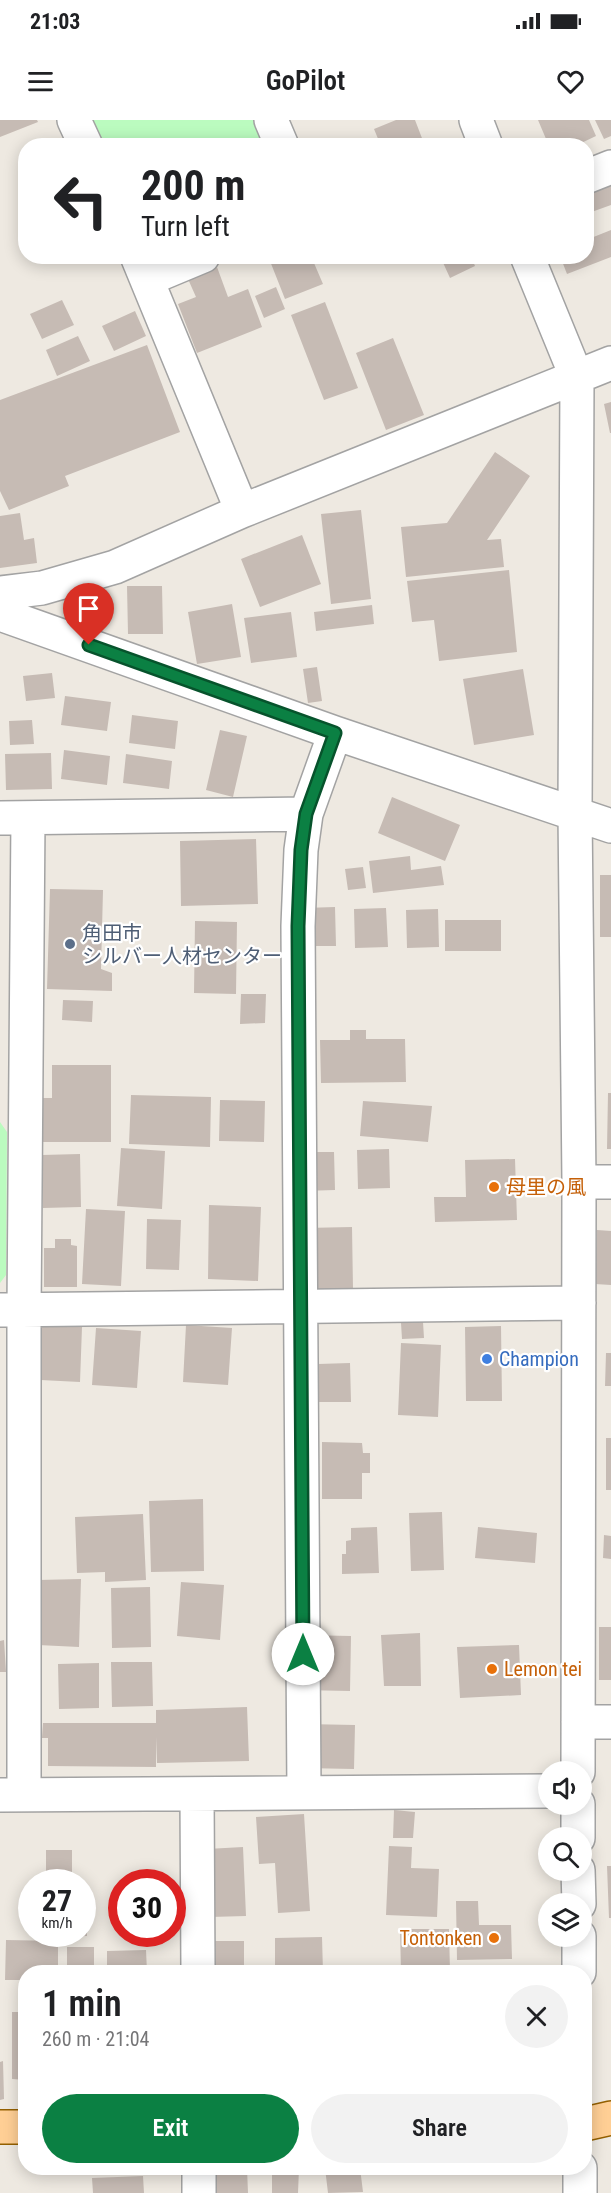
<!DOCTYPE html>
<meta charset="utf-8">
<style>
:root{--surface:#fff;--page:#f2f2f2;--text:#202124;--muted:#757577;--accent:#0b8043}
body{margin:0;font-family:"Roboto Condensed","Noto Sans JP",sans-serif;background:var(--page);color:var(--text);height:100vh;display:flex;flex-direction:column;font-size:22px;white-space:nowrap}
*{box-sizing:border-box;margin:0}
p{font-size:20px;color:var(--muted)}
.icon{flex:none;width:33px;height:33px;fill:none;stroke:currentColor;stroke-width:2;stroke-linecap:round;stroke-linejoin:round}
.map{position:relative;flex:1;overflow:hidden}
.side{position:absolute;left:18px;top:1845px;width:574px;height:210px;display:flex;flex-direction:column;background:var(--surface);border-radius:24px;box-shadow:0 3px 15px #0003}
.side>*{flex:none}
.banner{position:absolute;left:18px;top:18px;width:576px;height:126px;border-radius:24px;box-shadow:0 3px 15px #0003;background:#fff;color:var(--text);overflow:hidden}
.buttons{position:absolute;left:538px;top:1641px;display:grid;gap:12px}
.buttons a{display:grid;place-items:center;width:54px;height:54px;border-radius:50%;background:var(--surface);box-shadow:0 3px 15px #0003;font-size:30px}
.speed{position:absolute;left:18px;top:1749px;display:flex;gap:12px;font-size:30px;font-weight:700;text-align:center}
.speed>*{display:grid;place-content:center;width:78px;height:78px;border-radius:50%;background:var(--surface);box-shadow:0 3px 15px #0003;line-height:1}
.speed small{font-size:15px;font-weight:400}
.speed .limit{border:9px solid #d22;background:#fff;color:#111}
.pin{position:absolute;display:grid;place-items:center;width:51px;height:51px;color:#fff;margin:-62px -26px;border-radius:50% 50% 50% 0;rotate:-45deg;box-shadow:0 0 6px #0007}
.pin .icon{rotate:45deg}
.me{position:absolute;width:66px;margin:-33px;rotate:0deg;stroke-linejoin:round;filter:drop-shadow(0 0 4px #0008)}
.turn{display:flex;align-items:center;gap:21px;height:126px;padding:0 24px;font-size:27px}
.turn .icon{width:78px;height:78px;stroke-width:2.5}
.turn b{display:block;font-size:42px;line-height:51px}
.round{display:grid;place-items:center;flex:none;width:63px;height:63px;border-radius:32px;background:var(--page)}
.overview{display:flex;align-items:center;justify-content:space-between;height:102px;padding:0 24px}
h1{font-size:36px;font-weight:600;line-height:45px}
.action{display:flex;gap:12px;margin-top:auto;padding:12px 24px}
.action a{flex:1;height:69px;border-radius:36px;background:var(--accent);color:#fff;font-size:24px;font-weight:600;line-height:69px;text-align:center}
.action a+a{background:var(--page);color:var(--text)}
.status{display:flex;justify-content:space-between;align-items:center;height:42px;padding:0 30px;background:var(--surface);direction:ltr}
.status svg{height:16px;fill:currentColor}
header{display:flex;justify-content:space-between;align-items:center;height:78px;padding:0 24px;background:var(--surface);font-size:27px;font-weight:600}
.map>svg:first-child{display:block}
.park{fill:#bbfbbf}
.building{fill:#c6bbb4}
.lines{fill:none;stroke-linecap:round;stroke-linejoin:round}
.minor-casing{stroke:#a3a3a3;stroke-width:36}
.major-casing{stroke:#946000;stroke-width:36}
.minor{stroke:#fff;stroke-width:33}
.major{stroke:#ffcf95;stroke-width:33}
.route-casing{stroke:#07532c;stroke-width:15}
.route{stroke:#0b8043;stroke-width:10}
.service-dot{fill:#5c6f8a;stroke:#fff;stroke-width:2}
.food-dot{fill:#e8710a;stroke:#fff;stroke-width:2}
.shop-dot{fill:#3f7fe0;stroke:#fff;stroke-width:2}
.labels{text-anchor:middle;stroke-width:4.5;stroke-linejoin:round;paint-order:stroke}
.service-label{font-size:20px;fill:#4e5e75;stroke:#fff;text-anchor:start}
.food-label{font-size:20px;fill:#c56008;stroke:#fff;text-anchor:start}
.shop-label{font-size:20px;fill:#366cbe;stroke:#fff;text-anchor:start}
</style>
<div class="status"><b>21:03</b><svg viewBox="0 0 49 12"><path d="M0 12V9h3v3zM5 12V6h3v6zM10 12V3h3v9zM15 12V0h3v12zM26 1h20v11H26zM47 4h2v5h-2z"/></svg></div>
<header><svg class="icon" aria-label="menu" viewBox="0 0 24 24"><path d="M4 6h16M4 12h16M4 18h16"/></svg>GoPilot<svg class="icon" aria-label="heart" viewBox="0 0 24 24"><path d="M12 20l-8-8c-3-5 5-10 8-4 3-6 11-1 8 4z"/></svg></header>
<div class="map">
<svg width="611" height="2073" viewBox="0 0 611 2073">
<rect width="100%" height="100%" fill="#eee9e1"/>
<path class="park" d="M74,0h182l10,25h-182z
M0,1002l7,10 -1,143 -6,8z"/>
<path class="building" d="M0,0h37l1,2 -38,15z
M396,0h19l10,26h-44l-7,-17z
M538,0h51l7,16 -21,10h-26z
M595,0h16v16l-7,3z
M611,54v31l-25,9v-30z
M611,110v27l-44,17 -7,-18h26v-16z
M268,136h43l12,28 -38,15z
M440,136h31l4,10 -25,12z
M217,147l11,30 20,-8 14,38 -65,26 -19,-49 18,-7 -8,-18z
M276,167l9,22 -21,9 -9,-22z
M62,180l12,25 -32,14 -12,-25z
M325,182l33,86 -34,12 -33,-85z
M135,191l11,25 -32,15 -12,-25z
M78,216l12,25 -33,15 -11,-26z
M393,218l31,77 -38,15 -30,-77z
M147,225l33,87 -115,44 4,10 -60,24 -9,-19v-91z
M611,282v31h-1l-6,-29z
M495,332l35,24 -43,64 14,-1 3,28 -98,10 -5,-50 46,-4z
M361,390l10,89 -40,5 -10,-90z
M20,393l4,27 10,-2 3,25 -37,5v-52z
M302,415l19,49 -61,23 -19,-48z
M509,450l8,82 -78,9 -5,-41 -22,2 -5,-41z
M127,466h35l1,48h-35z
M232,484l9,53 -44,7 -9,-52z
M372,485l2,19 -58,7 -2,-19z
M291,492l6,45 -46,6 -7,-45z
M317,547l5,34 -14,2 -5,-34z
M523,549l11,66 -60,10 -11,-66z
M52,553l3,25 -29,3 -3,-25z
M65,576l46,6 -4,29 -46,-6z
M132,595l46,6 -3,28 -46,-6z
M32,600l2,24 -24,1 -1,-24z
M220,610l27,6 -14,61 -27,-7z
M64,630l46,6 -3,29 -46,-6z
M51,633l1,36 -46,1 -1,-36z
M126,634l46,7 -3,28 -46,-6z
M392,677l68,28 -15,36 -67,-28z
M256,719l2,65 -77,2 -1,-65z
M410,736l1,14 30,-4 3,19 -71,8 -4,-32z
M363,747l3,21 -18,2 -3,-21z
M600,755h11v62h-11z
M50,769l53,1 -2,79 11,4v18l-65,-2z
M335,787l1,39h-31l-1,-38z
M386,788l2,39 -33,1 -1,-39z
M438,789l1,38 -32,1 -1,-38z
M445,800h56v31h-56z
M195,801l42,1 -1,72 -42,-1z
M241,874h25l-1,29 -25,1z
M63,880l30,1 -1,21 -30,-2z
M350,910h16v9h39l1,43 -85,1 -1,-43h30z
M52,945h59v77h-74v-44h15z
M608,973h3v56h-4z
M131,975l80,2 -1,50 -81,-3z
M220,980l45,1 -1,41 -45,-1z
M363,981l69,5 -4,36 -68,-6z
M121,1028l44,3 -3,58 -45,-3z
M389,1029l1,39 -32,1 -1,-39z
M301,1032h33l1,38 -33,1z
M80,1034l1,53 -38,1 -1,-53z
M515,1039l2,61 -82,2 -1,-25h32l-1,-37z
M209,1085l52,2 -3,74 -50,-2z
M86,1089l39,2 -4,75 -39,-2z
M147,1099l34,1 -2,50 -33,-1z
M352,1107l1,62 -47,2 -1,-63z
M597,1110l14,1v54l-16,-1z
M55,1119h16v6l6,1v41h-33v-39h11z
M423,1202l1,16 -22,1 -1,-16z
M23,1204l59,3 -2,55 -59,-3z
M186,1205l46,3 -4,57 -45,-3z
M501,1206l1,75h-36l-1,-74z
M96,1208l45,3 -4,57 -45,-3z
M401,1223l40,2 -3,72 -40,-2z
M606,1233h5v33h-6z
M350,1243l1,39h-32l-1,-38z
M606,1318h5v52h-5z
M322,1322l40,1 1,10h7v20h-8v26h-40z
M203,1379l1,72 -53,1 -2,-71z
M442,1392l2,58 -33,1 -2,-58z
M143,1394l3,66 -41,2v-10l-28,1 -2,-56z
M377,1407l2,46 -37,1v-20h4v-13l5,-1v-12z
M478,1407l59,6 -2,30 -60,-5z
M604,1415l7,1v23l-8,-1z
M81,1459l-2,68 -41,-2v-65z
M181,1462l43,3 -4,55 -43,-4z
M150,1467l1,60 -39,1 -1,-60z
M599,1507h12v53h-12z
M420,1513l1,53h-37l-3,-51z
M301,1515l50,1 -1,55 -50,-1z
M4,1520l2,32h-6v-31z
M519,1525l2,50 -61,3 -3,-51z
M111,1542h41l1,44 -41,1z
M99,1543v45l-40,1 -1,-45z
M247,1587l2,54 -92,2 -1,-26v30l-108,-1v-28h-6l1,-15h113v-13z
M305,1604l50,1 -1,44 -50,-1z
M394,1690l21,2 -2,26h-20z
M304,1694l6,97 -32,2 -3,-50 -16,1 -3,-47z
M389,1726l23,1 -1,21 28,1 -2,48 -51,-2z
M243,1727l3,69 -36,1 -3,-68z
M46,1730h26v27h-26z
M607,1746h4v52h-2z
M82,1763h4l1,53 -34,1v-3h29z
M456,1781h22l1,24h32l1,34 -55,1z
M400,1809h49l1,43h-49z
M322,1817l1,35h-48v-34z
M6,1820l52,1v31h-32v8h-21z
M210,1821h34v31h-33z
M67,1827h27v25h-27z
M146,1830l1,22h-40v-21z
M513,1845v7h-58v-6z
M12,1892h14v68l-14,-1z
M3,1941l1,38 -4,1v-38z
M199,2048h48l1,25h-48z
M272,2048h27l-1,25h-26z
M325,2048h35l3,24 -35,1z
M143,2056l1,17h-51l-1,-15z"/>
<g class="lines">
<defs>
<path id="minor" d="M74,0l12,26
M271,0l11,26
M476,0l10,26
M586,57l25,-10
M137,136l105,255
M527,136l50,122 -2,435 4,369 -1,590
M148,159l55,-23
M0,473l42,-5 73,-21 127,-56 369,-148
M0,494l335,119 276,93
M0,698l306,-4
M579,1062h32
M0,1190l579,-7
M578,1602h33
M304,1673l-6,-867 3,-76 5,-36 29,-81
M197,1674l1,178
M0,1675l549,-4
M24,1675v-485l4,-492
M578,1684v34
M578,1750l1,34
M579,1816v36
M580,2048v25
M199,2073v-25"/>
<path id="major" d="M585,2004l26,-6
M0,2007h26"/>
</defs>
<use href="#minor" class="minor-casing"/>
<use href="#major" class="major-casing"/>
<use href="#minor" class="minor"/>
<use href="#major" class="major"/>
</g>
<g class="lines">
<defs>
<path id="route" d="M89,525l246,88 -29,81 -5,36 -3,76 5,728"/>
</defs>
<use href="#route" class="route-casing"/>
<use href="#route" class="route"/>
</g>
<circle class="service-dot" cx="70" cy="824" r="6"/>
<g class="food-dot">
<circle cx="494" cy="1067" r="6"/>
<circle cx="492" cy="1549" r="6"/>
<circle cx="494" cy="1818" r="6"/>
</g>
<circle class="shop-dot" cx="487" cy="1239" r="6"/>
<g class="labels">
<g class="service-label">
<text x="82" y="820">角田市<tspan x="82" dy="23">シルバー人材センター</tspan></text>
</g>
<g class="food-label">
<text x="506" y="1074">母里の風</text>
<text x="504" y="1556">Lemon tei</text>
<text x="482" y="1825" text-anchor="end">Tontonken</text>
</g>
<g class="shop-label">
<text x="499" y="1246">Champion</text>
</g>
</g>
</svg>
<div class="buttons">
<a><svg class="icon" aria-label="sound" viewBox="0 0 24 24"><path d="M4 9h4l5-4v14l-5-4H4zM17 9q2 3 0 6"/></svg></a>
<a><svg class="icon" aria-label="search" viewBox="0 0 24 24"><circle cx="10" cy="10" r="6"/><path d="M15 15l6 6"/></svg></a>
<a><svg class="icon" aria-label="layers" viewBox="0 0 24 24"><path d="M12 4l9 5-9 5-9-5zM3 14l9 5 9-5"/></svg></a>
</div>
<div class="speed"><div>27<small>km/h</small></div><div class="limit">30</div></div>
<div class="pin" style="left:89px;top:525px;background:#d93025"><svg class="icon" aria-label="arrive" viewBox="0 0 24 24"><path d="M6 21V4h12l-3 4 3 4H6"/></svg></div>
<svg class="me" style="left:303px;top:1534px" viewBox="-20 -20 40 40"><circle r="19" fill="#fff"/><path d="M0-13L10 11 0 6-10 11z" fill="#0b8043"/></svg>
<div class="banner">
<div class="turn"><svg class="icon" aria-label="left" viewBox="0 0 24 24"><path d="M17 20v-9H6M10 6l-5 5 5 5"/></svg><div><b>200 m</b>Turn left</div></div>
</div>
<section class="side">
<div class="overview"><div><h1>1 min</h1><p>260 m · 21:04</p></div><a class="round"><svg class="icon" aria-label="close" viewBox="0 0 24 24"><path d="M6 6l12 12M18 6L6 18"/></svg></a></div>
<div class="action"><a>Exit</a><a>Share</a></div>
</section>
</div>
